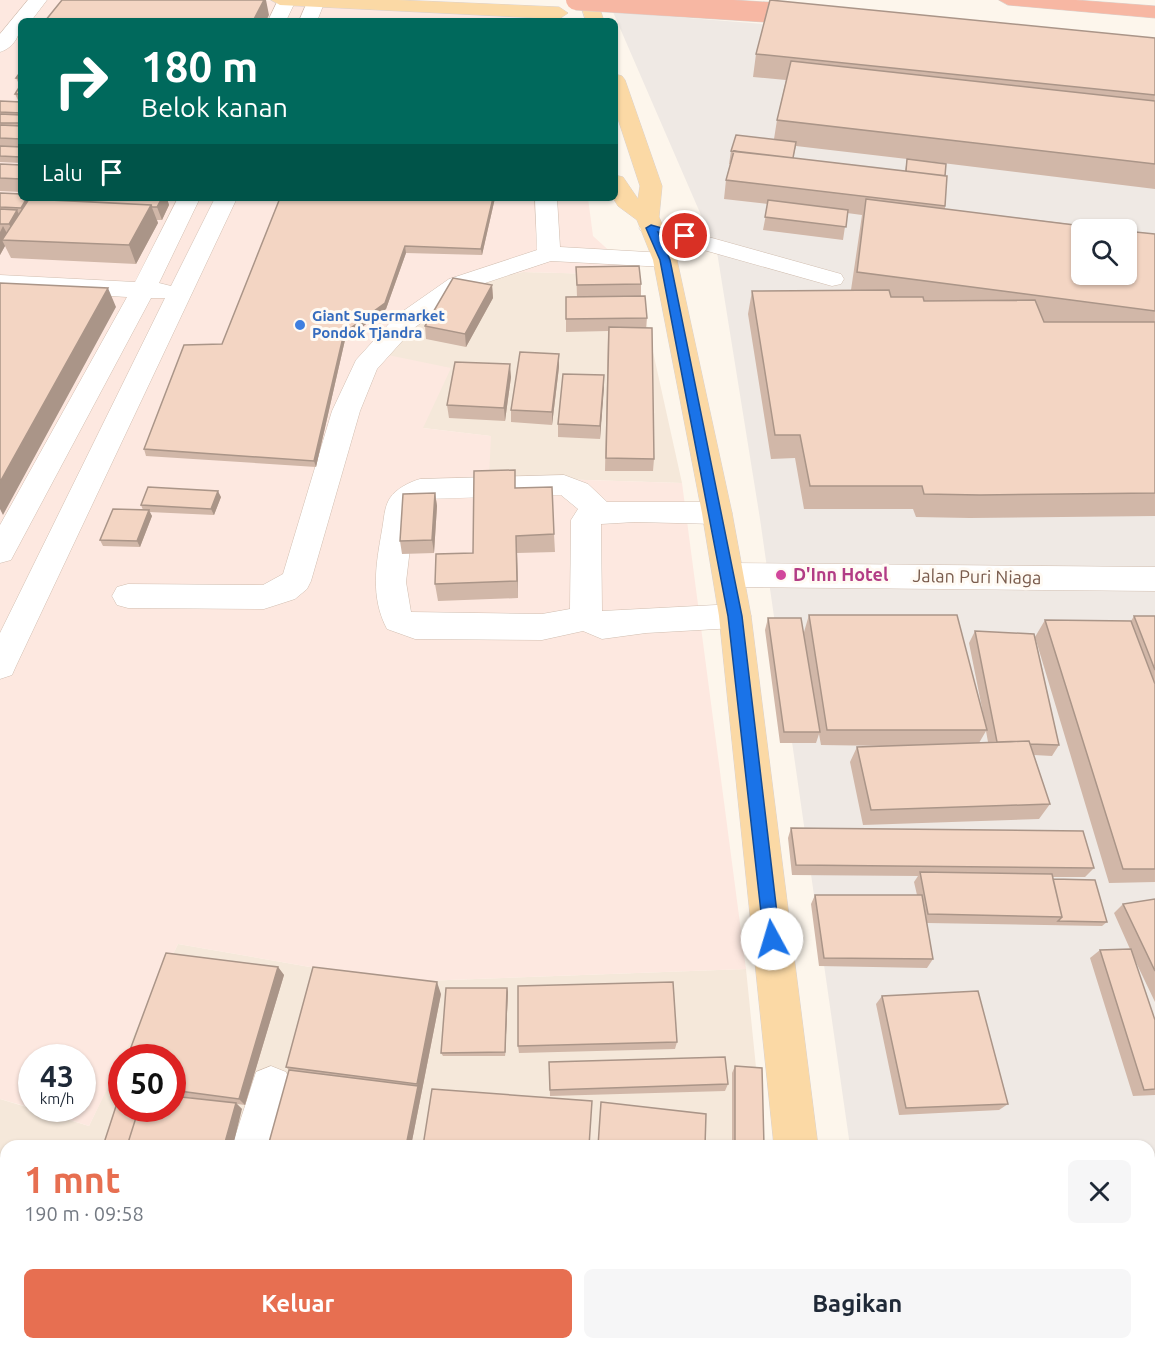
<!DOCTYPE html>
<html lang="id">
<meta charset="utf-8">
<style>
:root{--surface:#fff;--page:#f6f6f7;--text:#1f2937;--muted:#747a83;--accent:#e76f51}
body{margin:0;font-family:Ubuntu,sans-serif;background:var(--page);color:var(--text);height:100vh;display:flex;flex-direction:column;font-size:22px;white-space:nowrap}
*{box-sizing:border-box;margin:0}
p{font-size:20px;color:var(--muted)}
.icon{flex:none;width:33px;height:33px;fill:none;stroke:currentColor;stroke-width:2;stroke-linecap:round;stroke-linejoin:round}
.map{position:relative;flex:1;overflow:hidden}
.panel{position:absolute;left:0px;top:1140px;width:1155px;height:210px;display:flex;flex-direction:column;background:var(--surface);border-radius:18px 18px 0 0;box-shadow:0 2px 4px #0004}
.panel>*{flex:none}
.top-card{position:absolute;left:18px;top:18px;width:600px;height:183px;border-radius:9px;box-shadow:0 2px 4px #0004;background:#00695c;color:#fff;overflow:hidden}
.controls{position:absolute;left:1071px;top:219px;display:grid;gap:12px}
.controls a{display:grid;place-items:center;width:66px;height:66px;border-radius:9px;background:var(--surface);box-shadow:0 2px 4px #0004;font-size:30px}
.speed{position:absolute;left:18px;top:1044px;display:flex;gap:12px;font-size:30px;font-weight:700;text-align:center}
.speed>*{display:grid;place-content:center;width:78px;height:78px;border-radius:50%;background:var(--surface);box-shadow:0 2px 4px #0004;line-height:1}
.speed small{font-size:15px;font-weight:400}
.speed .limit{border:9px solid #d22;background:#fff;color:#111}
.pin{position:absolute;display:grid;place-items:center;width:51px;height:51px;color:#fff;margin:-26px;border:3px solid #fff;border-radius:50%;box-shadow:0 2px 6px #0007}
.me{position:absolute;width:66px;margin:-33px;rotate:354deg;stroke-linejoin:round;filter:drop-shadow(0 0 4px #0008)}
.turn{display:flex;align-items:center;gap:21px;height:126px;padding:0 24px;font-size:27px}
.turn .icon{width:78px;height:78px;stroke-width:2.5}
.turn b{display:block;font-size:42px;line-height:51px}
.then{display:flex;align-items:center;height:57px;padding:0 24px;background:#0003;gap:12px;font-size:22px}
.round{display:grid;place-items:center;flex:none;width:63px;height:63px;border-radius:9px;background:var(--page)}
.overview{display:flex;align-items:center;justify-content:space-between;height:102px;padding:0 24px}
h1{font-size:36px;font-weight:700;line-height:45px;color:var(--accent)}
.action{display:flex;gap:12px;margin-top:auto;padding:12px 24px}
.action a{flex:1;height:69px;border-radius:9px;background:var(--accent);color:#fff;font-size:24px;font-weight:700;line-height:69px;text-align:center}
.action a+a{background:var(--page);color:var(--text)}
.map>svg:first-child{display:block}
.residential{fill:#f5e8da}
.commercial{fill:#fde8e0}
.industrial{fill:#efe9e4;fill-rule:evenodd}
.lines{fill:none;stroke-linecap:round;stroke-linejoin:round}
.minor-casing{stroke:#d1beb0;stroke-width:1}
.major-casing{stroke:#dad1cd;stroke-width:1}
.highway-casing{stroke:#dad1cd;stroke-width:1}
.minor{fill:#fff;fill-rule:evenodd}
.major{fill:#fbd9a5;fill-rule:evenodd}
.highway{fill:#f7b7a3;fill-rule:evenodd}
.highway-bridge-casing{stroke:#dad1cd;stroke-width:21;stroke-linecap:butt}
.highway-bridge{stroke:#f7b7a3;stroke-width:20}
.wall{fill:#d1b7a8;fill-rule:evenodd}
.shaded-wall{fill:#aa9588}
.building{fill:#f3d5c3;stroke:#aa9588;stroke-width:1.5}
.route{fill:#1a73e8;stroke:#114b97;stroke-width:1.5}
.shop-dot{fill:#3f7fe0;stroke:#fffaf3;stroke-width:2}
.hotel-dot{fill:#d1479c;stroke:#fffaf3;stroke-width:2}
.labels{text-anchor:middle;stroke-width:6;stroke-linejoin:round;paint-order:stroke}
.far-shop-label{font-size:15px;font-weight:bold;fill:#366cbe;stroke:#fffaf3;text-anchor:start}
.hotel-label{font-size:18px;font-weight:bold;fill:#b23c85;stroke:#fffaf3;text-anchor:start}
.street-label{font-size:18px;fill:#7a5c4d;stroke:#fffaf3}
</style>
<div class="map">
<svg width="1155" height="1350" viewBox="0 0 1155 1350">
<rect width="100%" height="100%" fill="#fdf6ec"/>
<path class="residential" d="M523,272l113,3 46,208 -194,-6 2,-41 -67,-8 -45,-75 96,-71z
M178,944l218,38 350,-13 18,177h-758v198h778l1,6h-785v-251l89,27 32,-67 1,49h50v-50l-50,-1z"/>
<path class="commercial" d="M0,0h253l308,8 2,13h-542v177h567l5,38 43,39 -113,-3 -49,10 -96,71 73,15 -28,60 68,8 -2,41 193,6 64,486 -350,13 -218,-38 -89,182 -57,-18h50v-50h-50v50l-32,-9z"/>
<path class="industrial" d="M613,12l542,43v1295h-275l-1,-6h270v-198h-299l-90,-627 -43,-267zM1082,230h44v44h-44z"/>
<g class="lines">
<defs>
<path id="minor" d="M28,0h19l-16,21h-10c0,13 -7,27 -21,31v-18z
M278,0h18l-10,21h-18z
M308,0l17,1 -8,20h-18z
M178,198h22l-41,85 12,3 44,-88h22l-221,468 -4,9 -12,4v-46l165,-335h-14l-140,262 -11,3v-38l127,-228 -127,-8v-14l135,7z
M535,198h22l3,49 105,6 8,2 4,5 -4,5 -8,2 -114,-6 -84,28 -53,39 -37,41 -17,42 -49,170 -4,8 -12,10 -31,10 -136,-1 -11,-3 -5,-9 5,-9 11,-3 135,1 20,-11 49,-163 24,-51 40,-44 53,-37 88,-29z
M651,221l190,53 3,5 -3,5 -9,2 -189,-53 -4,-5 4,-5z
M564,475l24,9 19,18h110l10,3 5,8 -5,8 -10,3 -82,-2 -34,2 1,87 133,-7 11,3 5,9 -5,9 -11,3 -89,5 -44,6 -19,-8 -41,9 -127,-1 -28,-10c-17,-32 -11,-65 -5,-99 2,-10 2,-23 8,-32 6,-9 19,-16 30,-19zM561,495l17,14 -7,11 -1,89 -28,5 -131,-2 -5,-30 8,-67 1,-6 12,-10z
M728,563l427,4v24l-427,-4 -11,-4 -4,-8 4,-8z
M271,1066l15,6 6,15 -16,59h-44l24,-74z
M178,1344h48l-1,6h-48z"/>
<path id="major" d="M271,0h127l161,7 9,6 -9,6 -279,-14z
M579,0h18l7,21h-18z
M615,74l7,2 3,4 37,106 -3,31 18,43 55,253 19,103 67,530h-44l-55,-530 -17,-103 -49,-253 -16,-40 -19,-14 -5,-8 2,-23 8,2 15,22 2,-13 -25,-76z
M795,1344h48l1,6h-48z"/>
<path id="highway" d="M999,0h77l79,6v12l-147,-13z"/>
</defs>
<use href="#minor" class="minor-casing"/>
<use href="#major" class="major-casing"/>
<use href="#highway" class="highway-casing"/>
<use href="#minor" class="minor"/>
<use href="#major" class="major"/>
<use href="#highway" class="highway"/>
<defs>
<path id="highway-bridge" d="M576,0l236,15"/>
</defs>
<use href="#highway-bridge" class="highway-bridge-casing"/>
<use href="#highway-bridge" class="highway-bridge"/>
</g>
<path class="wall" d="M1155,38v151l-229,-28 19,15v33l210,25v282l-185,2 -54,-1 -3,-8h-109l-9,-51 -24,1 -23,-145 4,-23 99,-1 11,-75 -15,-2 -4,27 -80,-10 5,-26 -44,-5 2,-19 4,-16h-1l2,-13 43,-12 3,-19 9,-40 -33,-3 3,-23zM796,146l111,13 -2,12 -112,-13z
M21,71v29h-3l-3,-6 5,-8 -4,-8z
M0,101l21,1v61l-21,-1z
M0,164l21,1v27l-21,-1z
M0,193l31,5v1h7l1,-1h135l-1,2h-6l2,5 -7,15h-5l1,3 -22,41 -125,-6 -6,-12 -5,9z
M280,198h215l-13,57 -76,-2 -20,56 -41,31 -29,127 -170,-11 -2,-7 78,-105z
M576,267l65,17v12l6,22 -1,10 8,131 -1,12h-48l3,-140 -42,1v-35h11z
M492,285l1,13 -27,49 -40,-8 -1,-13z
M559,367l-7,58 -41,-3v-12z
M604,375l-4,64 -42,-2v-13z
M511,377l-6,44 -56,-3 -2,-13z
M516,488l38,46 1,18 -38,1 1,45 -80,3 -3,-17 38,-31z
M435,493l2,13 -3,47 -32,1 -2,-13z
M221,497l-7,18 -65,-3 3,4 -12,31 -37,-1 -3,-6 43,-30 -2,-5z
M809,615l175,103 -15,-75 6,-12 60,6 10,-17 86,1 3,-5h21v266l-46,1 -74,-246 24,108 -7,11 -18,-1 16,49 -11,15 -176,6 -13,-63 7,-15 31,-1 -67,-1 -2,-11 -3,9h-36l-15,-113 3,-12 36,14zM986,731l2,11 -9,1z
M791,828l303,40 -9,9h-32v2l54,43 -5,4 -175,-3 6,36 -6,9 -108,-2 -8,-62 4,-9h102l-3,-13 4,-6 -126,-1 -4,-37z
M1155,899v103l-22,-46 22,64v75l-22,1 -43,-138 10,-8 30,-1 -16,-36 9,-9z
M278,967l6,8 -39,130 -8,-1 5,5 -120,-1 84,-8 -34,-5v-37z
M507,988l1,4 -3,64h-62l-2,-3z
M441,994l-30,152 -122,-76 -3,-3z
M882,996l126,108 -9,6 -100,5 -23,-111z
M677,1042l-2,7 -156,4 -1,-7z
M549,1062l179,22 -3,7 -175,5z
M735,1066l29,80h-32v-73z
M703,1344h91v6h-180l63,-3 60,1z
M894,1344h255l6,6h-260z"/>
<path class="shaded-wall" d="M264,0h2l3,15 -3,6h-13z
M27,198h4l4,9 -8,14 -6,-13z
M162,198h5l2,7 -7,15 -5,-13z
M493,198h2l-13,57 -1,-6z
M151,205l7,18 -22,41 -7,-19z
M17,210l6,13 -8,14 -6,-13z
M3,226l7,13 -8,1 3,6 -5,9v-23z
M405,246l1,7 -20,56 -41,31 -29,127 -2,-6 30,-128z
M492,285l1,13 -27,49 -1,-13z
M108,288l8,19 -113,208 -3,-6v-27z
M559,354v13l-7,58v-13z
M510,364l1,13 -6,44 -1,-13z
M604,375v13l-4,51v-13z
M218,491l3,6 -7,18 -3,-6z
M435,493l2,13 -3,47 -2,-13z
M149,510l3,6 -12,31 -3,-6z
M516,536l1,17 1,45 -1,-17z
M278,967l6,8 -39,130 -6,-6z
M437,982l4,12 -30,152h-5l12,-60 -1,-2z
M507,988l1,4 -3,64v-4z
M236,1103l6,6 -9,37h-9z
M6,1253v25l-6,11v-25z
M78,1344h8l12,6h-8z
M148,1344h11l-4,6h-10z"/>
<path class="building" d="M62,0h202l-11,21h-208z
M770,0l385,38v57l-399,-41z
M791,61l364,40v63l-378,-44z
M21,71v7h-5z
M20,86l1,8h-6z
M0,101l21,1v11l-21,-1z
M0,114l21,1v8h-21z
M0,125l21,1v13l-21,-1z
M736,135l60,7 -3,16 -62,-7z
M0,146l21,1v10l-21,-1z
M734,151l213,25 -2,30 -219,-26z
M907,159l39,5 -1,12 -39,-5z
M0,164l21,1v14l-21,-1z
M0,193l21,1v4h6l-6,10 -21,-1z
M39,198h123l-5,9h-5l-1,-2 -113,-6z
M280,198h213l-12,51 -76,-3 -20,57 -41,30 -30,128 -170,-12 40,-104 38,-1z
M29,199l122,6 -22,40 -127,-5z
M866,199l249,31h-33v44h44v-43l29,3v77l-298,-39z
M768,200l80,10 -2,17 -81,-10z
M0,209l17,1 -8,14h-9z
M639,266l2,18 -64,1 -1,-18z
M453,278l39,7 -27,49 -40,-8z
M0,283l108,5 -108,194z
M889,290l2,7h32l1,4 111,-1 9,22h111v171l-175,2 -56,-1 -2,-8h-112l-10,-51h-25l-23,-144z
M645,296l2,22 -81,1v-22z
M609,327l43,1 2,131 -48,-1z
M520,352l39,2 -7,58 -41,-2z
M455,362l55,2 -6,44 -57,-3z
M563,374l41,1 -4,51 -42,-2z
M515,470v18l37,-1 2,47 -38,2 1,45 -82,3 1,-30 37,-1 1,-82z
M148,487l70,4 -7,18 -70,-4z
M435,493l-3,47 -32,1 3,-47z
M113,509l36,1 -12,31 -37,-1z
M809,615h148l30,115h-160z
M1134,616h21v54z
M768,618h33l19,114h-36z
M1045,620l86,1 24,63v185h-32z
M975,631l59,3 25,111 -29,-1 -1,-3 -32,1z
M1029,741l21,63 -179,6 -14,-63z
M791,828l292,3 11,37 -298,-3z
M920,872l132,2 10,43 -134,-3z
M1053,879l42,1 12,42 -49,-1 4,-4z
M815,895h107l11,64 -109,-1z
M1155,899v72l-32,-67z
M1131,949l24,71v69l-11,1 -44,-140z
M166,953l112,14 -39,132 -67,-9v-32h-45z
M313,967l124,15 -20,102 -131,-17z
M673,982l4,60 -159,4v-60z
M446,988h61l-2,64 -64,1z
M978,991l30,113 -102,4 -24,-112z
M725,1057l3,27 -178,6 -1,-28z
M735,1066l27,2 2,78h-29z
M289,1070l129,16 -12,60h-138z
M122,1074v9l-4,-1z
M432,1089l160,12 -3,45h-166z
M120,1094h2v14h17l-12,38h-24z
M172,1096l64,7 -12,43h-97l12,-38h33z
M601,1102l105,12 -1,32h-107z
M0,1236l6,3v14l-6,11z
M1149,1266h6v84h-249l-1,-6h244z
M52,1344h26l12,6h-42z
M111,1344h37l-3,6h-23z
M414,1344h89l-1,6h-89z
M720,1344h74v6h-13l-17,-2v2h-87v-3l80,1z
M615,1347l61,1v2h-61z"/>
<path class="route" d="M651,225l39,11 -5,3 -27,-7 12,28 72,356 38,323 -2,5 -6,2 -5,-2 -3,-5 -36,-323 -68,-356 -14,-32z"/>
<circle class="shop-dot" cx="300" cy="325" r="6"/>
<circle class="hotel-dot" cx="781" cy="575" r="6"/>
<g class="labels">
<g class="far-shop-label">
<text x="312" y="321">Giant Supermarket<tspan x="312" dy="17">Pondok Tjandra</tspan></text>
</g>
<g class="hotel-label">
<text x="793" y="581">D'Inn Hotel</text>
</g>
<g class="street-label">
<text transform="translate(977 577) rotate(1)" y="6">Jalan Puri Niaga</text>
</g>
</g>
</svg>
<div class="controls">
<a><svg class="icon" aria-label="search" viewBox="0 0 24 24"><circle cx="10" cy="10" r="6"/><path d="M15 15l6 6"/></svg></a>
</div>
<div class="speed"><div>43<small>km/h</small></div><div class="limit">50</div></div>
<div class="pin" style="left:685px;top:236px;background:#d93025"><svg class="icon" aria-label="arrive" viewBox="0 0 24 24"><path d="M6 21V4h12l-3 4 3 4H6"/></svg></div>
<svg class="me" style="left:772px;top:939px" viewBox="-20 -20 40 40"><circle r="19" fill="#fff"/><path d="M0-13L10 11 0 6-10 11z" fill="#1a73e8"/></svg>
<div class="top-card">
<div class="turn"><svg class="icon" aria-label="right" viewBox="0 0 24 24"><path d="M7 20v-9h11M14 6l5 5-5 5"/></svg><div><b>180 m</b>Belok kanan</div></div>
<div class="then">Lalu<svg class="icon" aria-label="arrive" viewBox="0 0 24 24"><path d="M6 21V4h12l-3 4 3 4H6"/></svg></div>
</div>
<section class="panel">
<div class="overview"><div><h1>1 mnt</h1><p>190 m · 09:58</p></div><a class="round"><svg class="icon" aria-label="close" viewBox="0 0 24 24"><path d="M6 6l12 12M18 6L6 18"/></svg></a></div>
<div class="action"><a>Keluar</a><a>Bagikan</a></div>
</section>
</div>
